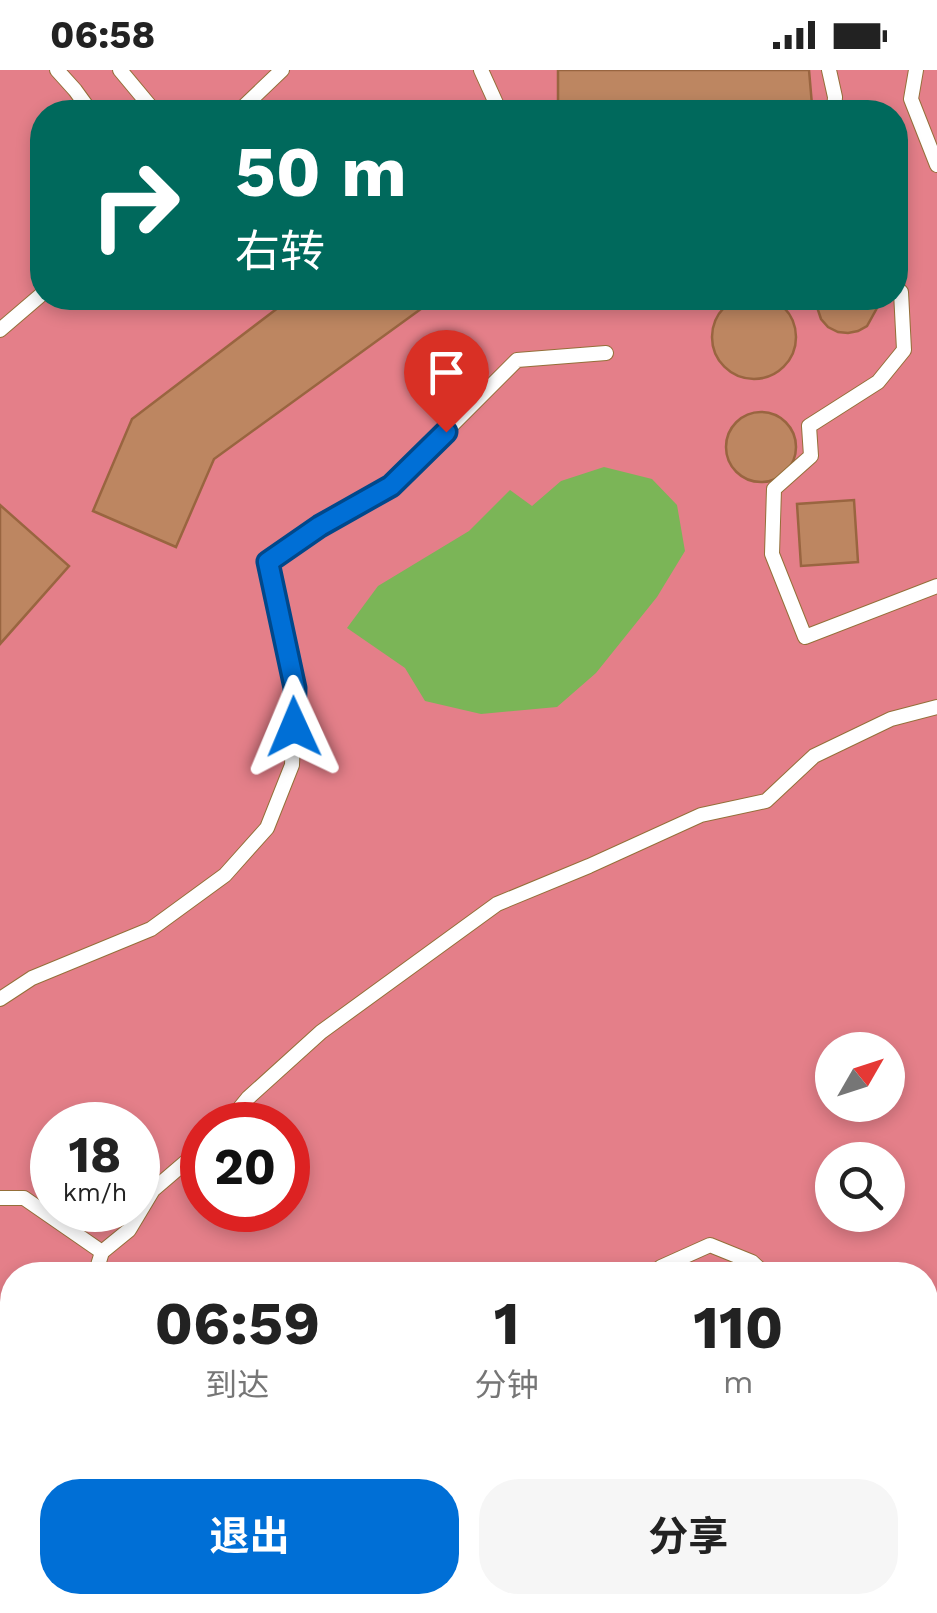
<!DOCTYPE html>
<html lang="zh">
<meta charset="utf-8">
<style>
:root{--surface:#fff;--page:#f6f6f6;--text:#222;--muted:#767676;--accent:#006fd6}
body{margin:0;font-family:"Work Sans","Noto Sans SC",sans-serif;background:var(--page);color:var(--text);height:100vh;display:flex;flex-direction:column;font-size:38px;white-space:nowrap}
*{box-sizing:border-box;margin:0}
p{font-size:32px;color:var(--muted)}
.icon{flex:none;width:55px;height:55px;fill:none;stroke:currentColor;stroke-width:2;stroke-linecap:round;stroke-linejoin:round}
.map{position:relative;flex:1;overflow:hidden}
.drawer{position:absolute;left:0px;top:1192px;width:938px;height:352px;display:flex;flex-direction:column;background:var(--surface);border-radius:40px 40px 0 0;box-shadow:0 5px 15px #0003}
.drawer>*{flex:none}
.hud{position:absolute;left:30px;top:30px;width:878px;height:210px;border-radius:40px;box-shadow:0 5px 15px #0003;background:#00695c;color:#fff;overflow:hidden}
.needle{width:65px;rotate:51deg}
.controls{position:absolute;left:815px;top:962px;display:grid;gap:20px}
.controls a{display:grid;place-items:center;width:90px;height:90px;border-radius:50%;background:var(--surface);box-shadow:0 5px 15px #0003;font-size:50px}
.speed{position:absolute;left:30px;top:1032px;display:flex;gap:20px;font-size:50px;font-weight:700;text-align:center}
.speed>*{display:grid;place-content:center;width:130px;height:130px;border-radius:50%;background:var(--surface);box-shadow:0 5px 15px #0003;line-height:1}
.speed small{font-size:25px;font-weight:400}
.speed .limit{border:15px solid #d22;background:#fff;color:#111}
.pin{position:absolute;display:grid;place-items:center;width:85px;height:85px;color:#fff;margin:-102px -42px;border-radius:50% 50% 50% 0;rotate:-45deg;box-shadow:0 0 10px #0007}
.pin .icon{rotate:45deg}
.me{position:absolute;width:110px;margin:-55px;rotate:359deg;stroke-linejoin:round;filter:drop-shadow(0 0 8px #0008)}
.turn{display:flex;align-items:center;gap:35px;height:210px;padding:0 40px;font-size:45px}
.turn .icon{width:130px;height:130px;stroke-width:2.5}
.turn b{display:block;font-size:70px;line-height:85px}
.eta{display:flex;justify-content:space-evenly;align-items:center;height:170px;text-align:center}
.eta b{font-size:60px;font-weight:700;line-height:70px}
.action{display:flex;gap:20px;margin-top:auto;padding:20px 40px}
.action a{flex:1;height:115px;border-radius:40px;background:var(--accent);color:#fff;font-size:40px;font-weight:700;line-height:115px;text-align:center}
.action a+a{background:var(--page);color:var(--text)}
.status{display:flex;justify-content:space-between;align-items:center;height:70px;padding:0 50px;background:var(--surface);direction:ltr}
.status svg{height:28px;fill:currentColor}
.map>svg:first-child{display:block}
.green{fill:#e47f89;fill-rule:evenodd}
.water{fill:#7bb557}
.building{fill:#bd8661;stroke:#996540;stroke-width:2.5}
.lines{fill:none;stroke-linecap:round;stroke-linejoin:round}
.service-casing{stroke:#946f39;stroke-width:16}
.service{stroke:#fff;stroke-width:14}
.route-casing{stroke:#00488b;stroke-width:25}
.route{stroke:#006fd6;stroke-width:18}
</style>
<div class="status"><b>06:58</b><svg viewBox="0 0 49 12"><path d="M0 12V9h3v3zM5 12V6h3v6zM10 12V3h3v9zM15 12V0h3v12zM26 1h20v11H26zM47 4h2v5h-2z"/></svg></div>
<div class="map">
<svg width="937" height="1543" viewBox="0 0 937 1543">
<rect width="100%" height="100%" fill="#f2c992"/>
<path class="green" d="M0,0h937v1543h-937zM42,42h853v186h-853zM832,980h56v55h-56zM52,1055h86v85h-86zM202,1055h86v85h-86zM832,1090h56v55h-56zM12,1205h913v327h-913z"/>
<path class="water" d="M604,397l48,12 25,26 8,46 -28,46 -61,76 -39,34 -76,7 -56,-13 -20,-33 -58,-40 31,-42 91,-55 41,-41 22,16 29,-25z"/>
<path class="building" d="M558,0h251l3,35 -2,7h-252z
M712 267a42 42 0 1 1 84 0a42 42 0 1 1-84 0Z
M291,228h145l-222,161 -38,88 -83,-36 39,-92z
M818,228h59v10l-10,18 -9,5 -10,2 -10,-1 -10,-5 -7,-8 -3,-9z
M726 377a35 35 0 1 1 70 0a35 35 0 1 1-70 0Z
M854,430l4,62 -57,4 -4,-62z
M0,435l69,61 -69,78z"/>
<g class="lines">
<defs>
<path id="service" d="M57,0l18,20 16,22
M120,0l35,42
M481,0l19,42
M829,0l6,27 -1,15
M916,0l-5,29 26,66
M238,42l44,-42
M895,216l6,6 3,58 -26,32 -69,44 2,30 -37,33 -2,65 33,83 132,-51
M0,260l42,-36
M0,929l32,-21 119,-49 74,-54 42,-47 25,-63 3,-76 -27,-127 52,-36 71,-40 126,-126 89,-7
M226,1055l22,-27 73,-66 176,-128 92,-38 112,-51 65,-14 48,-45 77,-37 46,-12
M0,1128h24l78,54
M95,1205l7,-23 27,-22 24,-40 49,-42
M651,1205l10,-8 49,-22 42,17 14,13
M925,1319l12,6
M0,1404l12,-6
M925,1441l12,-1
M253,1532l16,11
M284,1543l18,-11
M443,1543l1,-11
M892,1543l45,-5"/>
</defs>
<use href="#service" class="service-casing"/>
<use href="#service" class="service"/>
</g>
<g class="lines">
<defs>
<path id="route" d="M294,657l1,-39 -27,-126 52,-36 71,-40 55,-54"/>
</defs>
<use href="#route" class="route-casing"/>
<use href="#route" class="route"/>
</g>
</svg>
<div class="controls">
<a><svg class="needle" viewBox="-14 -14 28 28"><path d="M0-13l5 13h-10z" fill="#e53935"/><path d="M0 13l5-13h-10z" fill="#767676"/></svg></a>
<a><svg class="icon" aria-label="search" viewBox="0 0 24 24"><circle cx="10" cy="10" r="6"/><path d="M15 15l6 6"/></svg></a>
</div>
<div class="speed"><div>18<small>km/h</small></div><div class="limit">20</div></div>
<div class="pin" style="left:446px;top:362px;background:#d93025"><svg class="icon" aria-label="arrive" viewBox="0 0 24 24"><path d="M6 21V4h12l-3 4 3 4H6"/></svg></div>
<svg class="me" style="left:294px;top:657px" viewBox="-20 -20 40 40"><path d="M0-17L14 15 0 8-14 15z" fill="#006fd6" stroke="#fff" stroke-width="4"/></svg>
<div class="hud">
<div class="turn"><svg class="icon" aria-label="right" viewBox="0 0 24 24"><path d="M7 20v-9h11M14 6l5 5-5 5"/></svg><div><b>50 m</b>右转</div></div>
</div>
<section class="drawer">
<div class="eta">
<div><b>06:59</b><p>到达</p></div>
<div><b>1</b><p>分钟</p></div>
<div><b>110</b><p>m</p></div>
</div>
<div class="action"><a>退出</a><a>分享</a></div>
</section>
</div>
